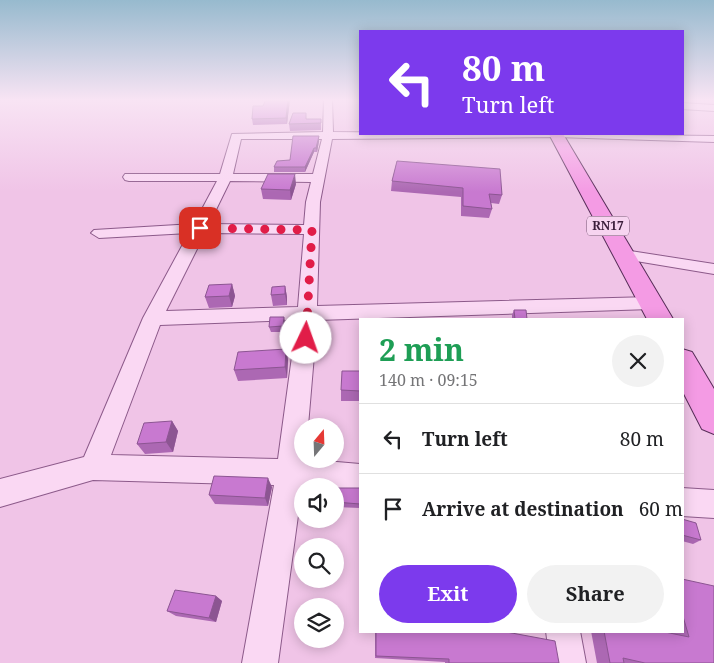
<!DOCTYPE html>
<meta charset="utf-8">
<style>
:root{--surface:#fff;--page:#f2f2f2;--text:#202124;--muted:#757577;--line:#e0e0e0;--accent:#7c3aed}
body{margin:0;font-family:"Noto Serif",serif;background:var(--page);color:var(--text);height:100vh;display:flex;flex-direction:column;font-size:19px;white-space:nowrap}
*{box-sizing:border-box;margin:0}
p{font-size:16px;color:var(--muted)}
.icon{flex:none;width:28px;height:28px;fill:none;stroke:currentColor;stroke-width:2;stroke-linecap:round;stroke-linejoin:round}
.map{position:relative;flex:1;overflow:hidden}
.sheet{position:absolute;left:359px;top:318px;width:325px;height:315px;display:flex;flex-direction:column;background:var(--surface);border-radius:0px;box-shadow:0 2px 12px #0003}
.sheet>*{flex:none}
.hud{position:absolute;left:359px;top:30px;width:325px;height:105px;border-radius:0px;box-shadow:0 2px 12px #0003;background:#7c3aed;color:#fff;overflow:hidden}
.needle{width:32px;rotate:19deg}
.fabs{position:absolute;left:294px;top:418px;display:grid;gap:10px}
.fabs a{display:grid;place-items:center;width:50px;height:50px;border-radius:50%;background:var(--surface);box-shadow:0 2px 12px #0003;font-size:25px}
.pin{position:absolute;display:grid;place-items:center;width:42px;height:42px;color:#fff;margin:-21px;border-radius:10px;box-shadow:0 2px 8px #0006}
.me{position:absolute;width:55px;margin:-28px;rotate:3deg;stroke-linejoin:round;filter:drop-shadow(0 0 4px #0008)}
.turn{display:flex;align-items:center;gap:18px;height:105px;padding:0 20px;font-size:22px}
.turn .icon{width:65px;height:65px;stroke-width:2.5}
.turn b{display:block;font-size:35px;line-height:42px}
.round{display:grid;place-items:center;flex:none;width:52px;height:52px;border-radius:26px;background:var(--page)}
.summary{display:flex;align-items:center;justify-content:space-between;height:85px;padding:0 20px}
h1{font-size:30px;font-weight:700;line-height:38px;color:#1e9e55}
.cta{display:flex;gap:10px;margin-top:auto;padding:10px 20px}
.cta a{flex:1;height:58px;border-radius:30px;background:var(--accent);color:#fff;font-size:20px;font-weight:700;line-height:58px;text-align:center}
.cta a+a{background:var(--page);color:var(--text)}
ul{padding:0;list-style:none}
li{display:flex;align-items:center;gap:15px;height:70px;padding:0 20px;border-top:1px solid var(--line)}
li div{flex:1}
li b{display:block;font-size:19px}
li em{font-style:normal}
.map>svg:first-child{display:block}
.lines{fill:none;stroke-linecap:round;stroke-linejoin:round}
.street-casing{stroke:#8c5a8a;stroke-width:2}
.primary-casing{stroke:#582e59;stroke-width:2}
.street{fill:#fad8f3;fill-rule:evenodd}
.primary{fill:#f49be4;fill-rule:evenodd}
.wall{fill:#ac68b3}
.shaded-wall{fill:#8c5592}
.building{fill:#c879d0;stroke:#8c5592}
.route{stroke:#e11d48;stroke-width:9;stroke-dasharray:0 16.2}
.labels{text-anchor:middle;stroke-width:4;stroke-linejoin:round;paint-order:stroke}
.shield{fill:#f7d4f0;stroke:#735571;stroke-width:1}
.shield-label{font-size:12px;font-weight:bold;fill:#3b1e3b}
</style>
<div class="map">
<svg width="714" height="663" viewBox="0 0 714 663">
<rect width="100%" height="100%" fill="#f0c4e7"/>
<g class="lines">
<defs>
<path id="street" d="M324,99h8l1,33 381,4v6l-158,-5 -224,2 -12,63 -3,104 334,-9 7,2 2,4 -2,4 -7,2 -334,11 -9,106h-6v33l58,5v26l-25,-2v-2h-33l-24,177h-36l32,-178 -181,-5 -93,27v-28l84,-22 59,-139 46,-85 -90,5 -8,-5 3,-3 100,-6 23,-43h-88l-4,-1 -2,-3 2,-3h95l12,-40 91,-2zM241,139h81l-9,35h-80zM230,181l81,1 -5,20 -2,23 -95,-1zM205,233l99,1 -6,73 -132,4zM297,320l-19,139 -167,-4 49,-130z
M682,103l32,2v6l-32,-2z
M624,250l90,14v10l-96,-16 -2,-3z
M682,488l32,2v28l-32,-2z
M546,631h34l6,32h-36z"/>
<path id="primary" d="M549,134h14l110,185h-26z
M682,349l10,3 22,37v45l-12,-5 -20,-39z"/>
</defs>
<use href="#street" class="street-casing"/>
<use href="#primary" class="primary-casing"/>
<use href="#street" class="street"/>
<use href="#primary" class="primary"/>
</g>
<path class="wall" d="M290,99l-3,25 -34,1 -1,-6 11,-13z
M306,119h15v11l-31,1 -1,-7z
M319,136v5l-2,11h-3l-9,20h-31v-5l16,-7z
M397,161l105,34 -3,9 -8,-1 1,6 -3,9 -28,-2v-19l-70,-6 1,-10z
M296,184l-5,16 -28,-1 -2,-10z
M232,284l3,12 -3,11 -23,1 -4,-11z
M285,286l2,11v8l-14,1 -2,-11z
M514,310l13,9h-15v-4z
M285,322l-1,10h-13l-2,-5z
M286,349l2,11 -1,18 -49,3 -4,-11z
M360,371v30h-19v-11z
M172,421l6,10 -5,21 -28,2 -8,-10z
M272,487l-4,19 -53,-2 -6,-9z
M335,488h25v20l-25,-1z
M682,519l19,21 -8,4 -11,-3z
M682,579l32,84h-117l-6,-32h69l11,3 -1,-3h12z
M216,596l6,5 -6,21 -40,-6 -9,-5z
M375,631h126l58,32h-114v-1l-70,-4z"/>
<path class="shaded-wall" d="M288,99h2l-3,25 -1,-6z
M319,136v5l-2,11 -1,-4z
M314,148v4l-9,20v-5z
M295,174l1,10 -5,16 -1,-10z
M232,284l3,12 -3,11 -3,-11z
M285,286l2,11v8l-2,-11z
M284,317l1,5 -1,10 -1,-6z
M286,349l2,11 -1,18 -2,-11z
M172,421l6,10 -5,21 -7,-10z
M268,478l4,9 -4,19 -3,-8z
M216,596l6,5 -6,21 -7,-4z"/>
<path class="building" d="M266,99h22l-2,19 -34,1 1,-13h10z
M293,113h13v6h15v4l-32,1z
M293,136h26l-3,12h-2l-9,19h-31l3,-6 13,-1z
M397,161l103,8 2,26 -13,-1 3,15 -29,-3v-18l-71,-7z
M268,174h27l-5,16 -29,-1z
M232,284l-3,12 -24,1 4,-12z
M285,286v8l-14,1 1,-8z
M514,310h12l1,9h-12z
M270,317h14l-1,9 -14,1z
M286,349l-1,18 -51,3 4,-18z
M342,371h18v20l-19,-1z
M172,421l-6,21 -29,2 7,-21z
M214,476l54,2 -3,20 -56,-3z
M307,484h20v2h-20z
M335,488h25v16l-25,-2z
M682,519l14,4 5,17 -19,-5z
M682,579l32,7v77h-69l-22,-5 1,5h-14l-6,-32h56l29,6 -7,-24z
M175,590l41,6 -7,22 -42,-7z
M376,631h125l54,10 4,22h-110v-4l-73,-3z"/>
<linearGradient id="sky" x2="0" y2="1"><stop stop-color="#97bace"/><stop offset="0.52" stop-color="#f8e4f4"/><stop offset="1" stop-color="#f8e4f4" stop-opacity="0"/></linearGradient>
<rect width="714" height="192" fill="url(#sky)"/>
<g class="lines">
<path class="route" d="M200,228l112,2 -6,108"/>
</g>
<g class="labels">
<rect class="shield" x="587" y="216.5" width="42" height="19" rx="4"/>
<g class="shield-label">
<text x="608" y="230">RN17</text>
</g>
</g>
</svg>
<div class="fabs">
<a><svg class="needle" viewBox="-14 -14 28 28"><path d="M0-13l5 13h-10z" fill="#e53935"/><path d="M0 13l5-13h-10z" fill="#757577"/></svg></a>
<a><svg class="icon" aria-label="sound" viewBox="0 0 24 24"><path d="M4 9h4l5-4v14l-5-4H4zM17 9q2 3 0 6"/></svg></a>
<a><svg class="icon" aria-label="search" viewBox="0 0 24 24"><circle cx="10" cy="10" r="6"/><path d="M15 15l6 6"/></svg></a>
<a><svg class="icon" aria-label="layers" viewBox="0 0 24 24"><path d="M12 4l9 5-9 5-9-5zM3 14l9 5 9-5"/></svg></a>
</div>
<div class="pin" style="left:200px;top:228px;background:#d93025"><svg class="icon" aria-label="arrive" viewBox="0 0 24 24"><path d="M6 21V4h12l-3 4 3 4H6"/></svg></div>
<svg class="me" style="left:306px;top:338px" viewBox="-20 -20 40 40"><circle r="19" fill="#fff"/><path d="M0-13L10 11 0 6-10 11z" fill="#e11d48"/></svg>
<div class="hud">
<div class="turn"><svg class="icon" aria-label="left" viewBox="0 0 24 24"><path d="M17 20v-9H6M10 6l-5 5 5 5"/></svg><div><b>80 m</b>Turn left</div></div>
</div>
<section class="sheet">
<div class="summary"><div><h1>2 min</h1><p>140 m · 09:15</p></div><a class="round"><svg class="icon" aria-label="close" viewBox="0 0 24 24"><path d="M6 6l12 12M18 6L6 18"/></svg></a></div>
<ul>
<li><svg class="icon" aria-label="left" viewBox="0 0 24 24"><path d="M17 20v-9H6M10 6l-5 5 5 5"/></svg><div><b>Turn left</b></div><em>80 m</em></li>
<li><svg class="icon" aria-label="arrive" viewBox="0 0 24 24"><path d="M6 21V4h12l-3 4 3 4H6"/></svg><div><b>Arrive at destination</b></div><em>60 m</em></li>
</ul>
<div class="cta"><a>Exit</a><a>Share</a></div>
</section>
</div>
